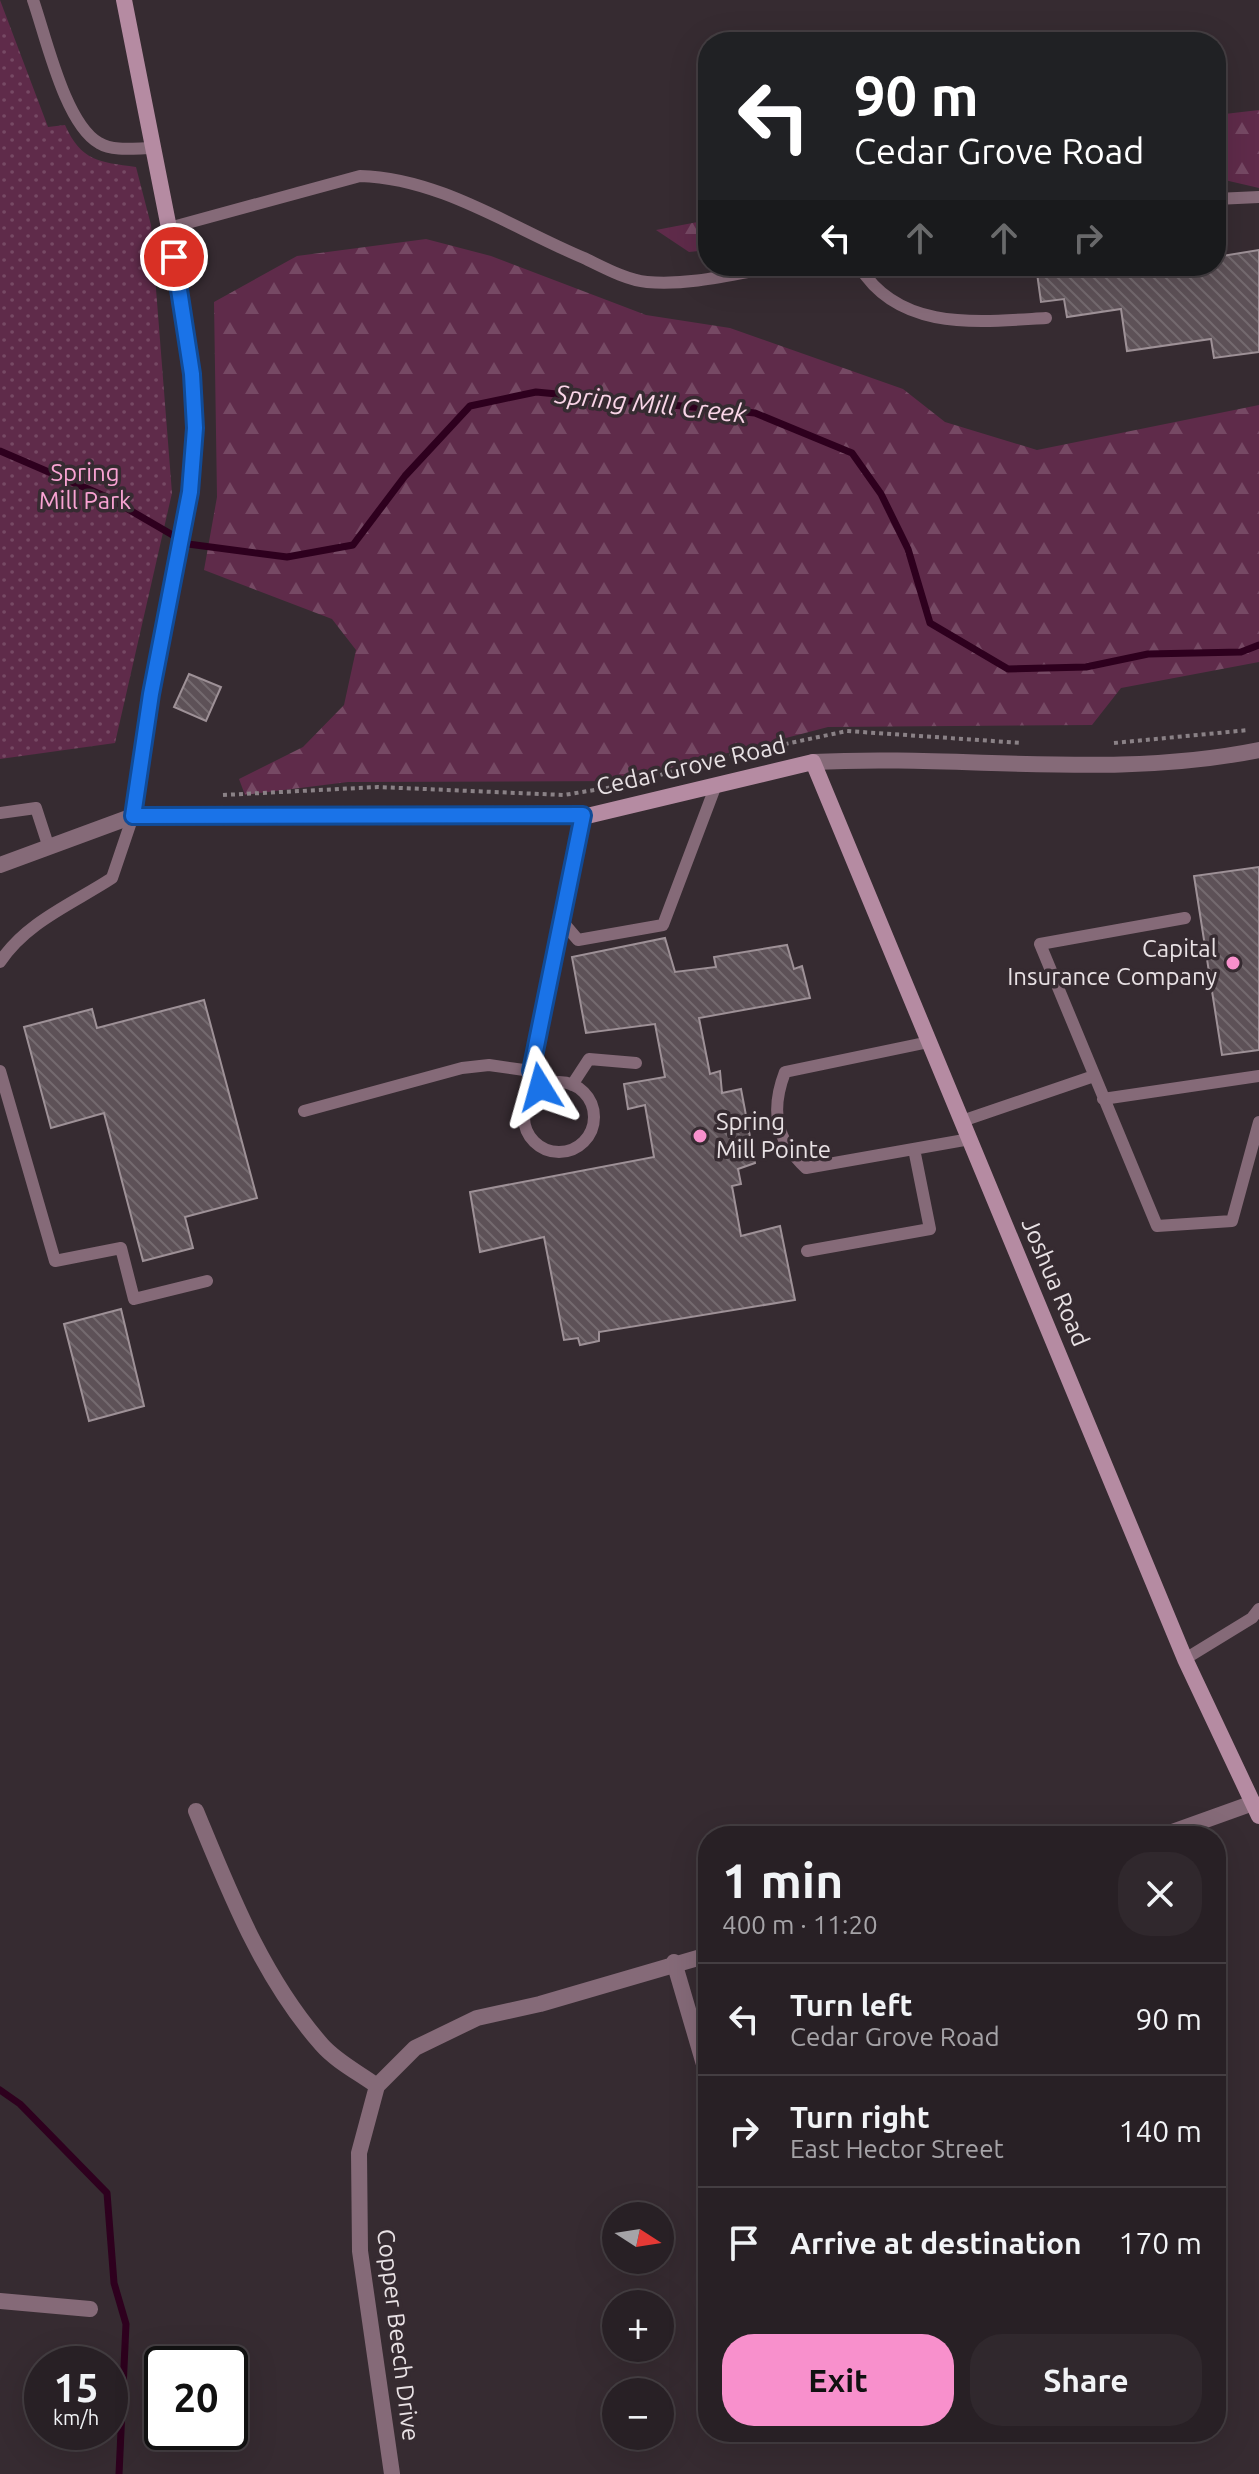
<!DOCTYPE html>
<meta charset="utf-8">
<style>
:root{--surface:#282025;--page:#30282d;--text:#f1f3f6;--muted:#a5a3a7;--line:#443e42;--accent:#f890cc}
body{margin:0;font-family:Ubuntu,sans-serif;background:var(--page);color:var(--text);height:100vh;display:flex;flex-direction:column;font-size:30px;white-space:nowrap}
*{box-sizing:border-box;margin:0}
p{font-size:26px;color:var(--muted)}
.icon{flex:none;width:44px;height:44px;fill:none;stroke:currentColor;stroke-width:2;stroke-linecap:round;stroke-linejoin:round}
.map{position:relative;flex:1;overflow:hidden}
.sheet{position:absolute;left:698px;top:1826px;width:528px;height:616px;display:flex;flex-direction:column;background:var(--surface);border-radius:32px;box-shadow:0 8px 32px #0002,0 0 0 2px var(--line)}
.sheet>*{flex:none}
.top-card{position:absolute;left:698px;top:32px;width:528px;height:244px;border-radius:32px;box-shadow:0 8px 32px #0002,0 0 0 2px var(--line);background:#202124;color:#fff;overflow:hidden}
.needle{width:52px;rotate:102deg}
.buttons{position:absolute;left:602px;top:2202px;display:grid;gap:16px}
.buttons a{display:grid;place-items:center;width:72px;height:72px;border-radius:50%;background:var(--surface);box-shadow:0 8px 32px #0002,0 0 0 2px var(--line);font-size:40px}
.speed{position:absolute;left:24px;top:2346px;display:flex;gap:16px;font-size:40px;font-weight:700;text-align:center}
.speed>*{display:grid;place-content:center;width:104px;height:104px;border-radius:50%;background:var(--surface);box-shadow:0 8px 32px #0002,0 0 0 2px var(--line);line-height:1}
.speed small{font-size:20px;font-weight:400}
.speed .limit{border:4px solid #111;border-radius:12px;background:#fff;color:#111}
.pin{position:absolute;display:grid;place-items:center;width:68px;height:68px;color:#fff;margin:-34px;border:4px solid #fff;border-radius:50%;box-shadow:0 2px 8px #0007}
.me{position:absolute;width:88px;margin:-44px;rotate:352deg;stroke-linejoin:round;filter:drop-shadow(0 0 6px #0008)}
.turn{display:flex;align-items:center;gap:28px;height:168px;padding:0 24px;font-size:36px}
.turn .icon{width:104px;height:104px;stroke-width:2.5}
.turn b{display:block;font-size:56px;line-height:68px}
.lanes{display:flex;align-items:center;height:76px;padding:0 24px;background:#0003;justify-content:center;gap:40px;direction:ltr}
.lanes .off{opacity:.35}
.round{display:grid;place-items:center;flex:none;width:84px;height:84px;border-radius:32px;background:var(--page)}
.head{display:flex;align-items:center;justify-content:space-between;height:136px;padding:0 24px}
h1{font-size:48px;font-weight:700;line-height:60px}
.cta{display:flex;gap:16px;margin-top:auto;padding:16px 24px}
.cta a{flex:1;height:92px;border-radius:32px;background:var(--accent);color:#111;font-size:32px;font-weight:700;line-height:92px;text-align:center}
.cta a+a{background:var(--page);color:var(--text)}
ul{padding:0;list-style:none}
li{display:flex;align-items:center;gap:24px;height:112px;padding:0 24px;border-top:2px solid var(--line)}
li div{flex:1}
li b{display:block;font-size:30px}
li em{font-style:normal}
.map>svg:first-child{display:block}
.forest{fill:url(#forest-firs)}
.park{fill:url(#park-dots)}
.lines{fill:none;stroke-linecap:round;stroke-linejoin:round}
.stream{stroke:#2e001e;stroke-width:7}
.building{fill:url(#building-back-hatch);stroke:#9e9197;stroke-width:2}
.path{stroke:#8a8186;stroke-width:4;stroke-dasharray:4 4;stroke-linecap:butt}
.service{stroke:#856a78;stroke-width:12}
.minor{stroke:#856a78;stroke-width:16}
.tertiary{stroke:#856a78;stroke-width:16}
.secondary{stroke:#b58ba2;stroke-width:16}
.route-casing{stroke:#114b97;stroke-width:20}
.route{stroke:#1a73e8;stroke-width:14}
.poi-dot{fill:#f890cc;stroke:#362b31;stroke-width:3}
.labels{text-anchor:middle;stroke-width:7;stroke-linejoin:round;paint-order:stroke}
.park-label{font-size:24px;fill:#f9a3d3;stroke:#362b31}
.street-label{font-size:24px;fill:#e8e1e4;stroke:#362b31}
.poi-label{font-size:24px;fill:#e8e1e4;stroke:#362b31;text-anchor:end}
.water-label{font-size:26px;font-style:italic;fill:#fad5e8;stroke:#362b31}
</style>
<div class="map">
<svg width="1259" height="2474" viewBox="0 0 1259 2474">
<defs>
<pattern id="forest-firs" width="22" height="20" patternUnits="userSpaceOnUse" patternTransform="scale(2)"><rect width="22" height="20" fill="#5f2b4a"/><path d="M5 1l3.5 6h-7zM16 11l3.5 6h-7z" fill="#764964"/></pattern>
<pattern id="park-dots" width="8" height="8" patternUnits="userSpaceOnUse" patternTransform="scale(2)"><rect width="8" height="8" fill="#5f2b4a"/><path d="M2 2h.1M6 6h.1" fill="none" stroke="#764964" stroke-width="1.8" stroke-linecap="round"/></pattern>
<pattern id="building-back-hatch" width="6" height="6" patternUnits="userSpaceOnUse" patternTransform="scale(2)"><rect width="6" height="6" fill="#5d5157"/><path d="M-1 5l2 2M0 0l6 6M5-1l2 2" fill="none" stroke="#746a6f"/></pattern>
</defs>
<rect width="100%" height="100%" fill="#362b31"/>
<path class="forest" d="M1259,110v78l-43,-10v-63z
M708,220v30l-19,2 -33,-22z
M426,239l65,17 155,59 84,13 173,61 42,33 92,28 222,-45v257l-138,26 -29,37 -264,2 -208,54 -272,1 -103,13 -6,-16 64,-32 41,-42 12,-55 -24,-31 -128,-49 13,-73 -3,-195 83,-46z"/>
<path class="park" d="M0,0l48,127 17,-2c16,36 34,37 71,42l15,58 21,268 -57,250 -115,16z"/>
<g class="lines">
<path class="stream" d="M0,451l109,47 79,46 99,13 66,-12 52,-69 65,-70 66,-14 219,21 97,40 29,41 27,55 22,74 78,46 78,-2 62,-13 93,-2 18,-7
M0,2090l20,14 87,89 7,90 12,41 -7,150"/>
</g>
<path class="building" d="M1259,250v102l-45,6 -3,-19 -84,12 -6,-42 -54,8 -3,-18 -23,3 -5,-36h180v-9z
M189,674l32,13 -15,34 -32,-14z
M1259,867v183l-37,5 -28,-179z
M665,938l10,34 41,-5 -2,-10 73,-12 7,24 8,-3 8,32 -111,20 11,56 10,-3 2,22 19,-4 14,74 -17,6 3,15 -9,2 9,50 39,-10 15,74 -196,32v9l-19,4 -2,-7 -14,2 -20,-103 -64,15 -10,-60 184,-35 -9,-52 -17,4 -4,-25 41,-7 -10,-53 -69,9 -14,-76z
M204,1000l53,198 -72,19 8,31 -50,13 -39,-148 -53,15 -27,-101 68,-18 5,19z
M121,1309l23,97 -55,15 -25,-97z"/>
<g class="lines">
<path class="path" d="M1114,743l135,-13
M223,795l155,-8 186,8 61,-10 94,-27 128,-27 175,12"/>
<path class="service" d="M33,0c13,37 32,124 66,143 15,9 37,5 54,5
M1216,199l43,-2
M169,228l191,-52c80,2 152,52 224,82 19,9 42,22 63,24 44,4 91,-9 135,-16
M859,266c40,66 119,56 187,52
M0,813l36,-5 13,40
M1185,918l-145,26 117,282 75,-5 27,-99
M561,920l17,20 85,-15 53,-140
M0,962c26,-40 74,-59 112,-84l21,-62
M929,1042l-144,30c-15,39 -9,68 21,96l164,-29
M0,1071l55,190 66,-13 13,51 73,-18
M524 1117a35 35 0 1 1 70 0a35 35 0 1 1-70 0Z
M572,1085l17,-26 47,4
M1103,1099l156,-23
M304,1111l158,-43 27,-3 42,6 52,-256
M962,1121l132,-45
M807,1251l123,-22 -16,-80
M1185,1659l67,-41 7,-9"/>
<path class="minor" d="M196,1811c34,82 66,166 126,234 14,16 37,28 55,41
M1161,1836l92,-33
M674,1962l34,116
M0,2301l90,8
M392,2474l-32,-223 -1,-98 18,-67 38,-38 62,-30 63,-14 168,-49"/>
<path class="tertiary" d="M813,762c150,-8 298,18 446,-12
M0,865l133,-49"/>
<path class="secondary" d="M124,0l45,228 23,146 3,54 -5,64 -39,202 -18,122h454l226,-54 372,897 74,157"/>
</g>
<g class="lines">
<defs>
<path id="route" d="M174,257l18,117 3,54 -5,64 -39,202 -18,122 450,-1 -52,256 9,16"/>
</defs>
<use href="#route" class="route-casing"/>
<use href="#route" class="route"/>
</g>
<g class="poi-dot">
<circle cx="1233" cy="963" r="8"/>
<circle cx="700" cy="1136" r="8"/>
</g>
<g class="labels">
<g class="park-label">
<text x="85" y="481">Spring<tspan x="85" dy="28">Mill Park</tspan></text>
</g>
<g class="street-label">
<text transform="translate(691 766) rotate(-13)" y="8">Cedar Grove Road</text>
<text transform="translate(1055 1282) rotate(67)" y="8">Joshua Road</text>
<text transform="translate(398 2335) rotate(83)" y="8">Copper Beech Drive</text>
</g>
<g class="poi-label">
<text x="1217" y="957">Capital<tspan x="1217" dy="28">Insurance Company</tspan></text>
<text x="716" y="1130" text-anchor="start">Spring<tspan x="716" dy="28">Mill Pointe</tspan></text>
</g>
<g class="water-label">
<text transform="translate(651 404) rotate(6)" y="9">Spring Mill Creek</text>
</g>
</g>
</svg>
<div class="buttons">
<a><svg class="needle" viewBox="-14 -14 28 28"><path d="M0-13l5 13h-10z" fill="#e53935"/><path d="M0 13l5-13h-10z" fill="#a5a3a7"/></svg></a>
<a>+</a>
<a>−</a>
</div>
<div class="speed"><div>15<small>km/h</small></div><div class="limit">20</div></div>
<div class="pin" style="left:174px;top:257px;background:#d93025"><svg class="icon" aria-label="arrive" viewBox="0 0 24 24"><path d="M6 21V4h12l-3 4 3 4H6"/></svg></div>
<svg class="me" style="left:540px;top:1087px" viewBox="-20 -20 40 40"><path d="M0-17L14 15 0 8-14 15z" fill="#1a73e8" stroke="#fff" stroke-width="4"/></svg>
<div class="top-card">
<div class="turn"><svg class="icon" aria-label="left" viewBox="0 0 24 24"><path d="M17 20v-9H6M10 6l-5 5 5 5"/></svg><div><b>90 m</b>Cedar Grove Road</div></div>
<div class="lanes"><svg class="icon" aria-label="left" viewBox="0 0 24 24"><path d="M17 20v-9H6M10 6l-5 5 5 5"/></svg><svg class="icon off" aria-label="ahead" viewBox="0 0 24 24"><path d="M12 20V5M6 11l6-6 6 6"/></svg><svg class="icon off" aria-label="ahead" viewBox="0 0 24 24"><path d="M12 20V5M6 11l6-6 6 6"/></svg><svg class="icon off" aria-label="right" viewBox="0 0 24 24"><path d="M7 20v-9h11M14 6l5 5-5 5"/></svg></div>
</div>
<section class="sheet">
<div class="head"><div><h1>1 min</h1><p>400 m · 11:20</p></div><a class="round"><svg class="icon" aria-label="close" viewBox="0 0 24 24"><path d="M6 6l12 12M18 6L6 18"/></svg></a></div>
<ul>
<li><svg class="icon" aria-label="left" viewBox="0 0 24 24"><path d="M17 20v-9H6M10 6l-5 5 5 5"/></svg><div><b>Turn left</b><p>Cedar Grove Road</p></div><em>90 m</em></li>
<li><svg class="icon" aria-label="right" viewBox="0 0 24 24"><path d="M7 20v-9h11M14 6l5 5-5 5"/></svg><div><b>Turn right</b><p>East Hector Street</p></div><em>140 m</em></li>
<li><svg class="icon" aria-label="arrive" viewBox="0 0 24 24"><path d="M6 21V4h12l-3 4 3 4H6"/></svg><div><b>Arrive at destination</b></div><em>170 m</em></li>
</ul>
<div class="cta"><a>Exit</a><a>Share</a></div>
</section>
</div>
